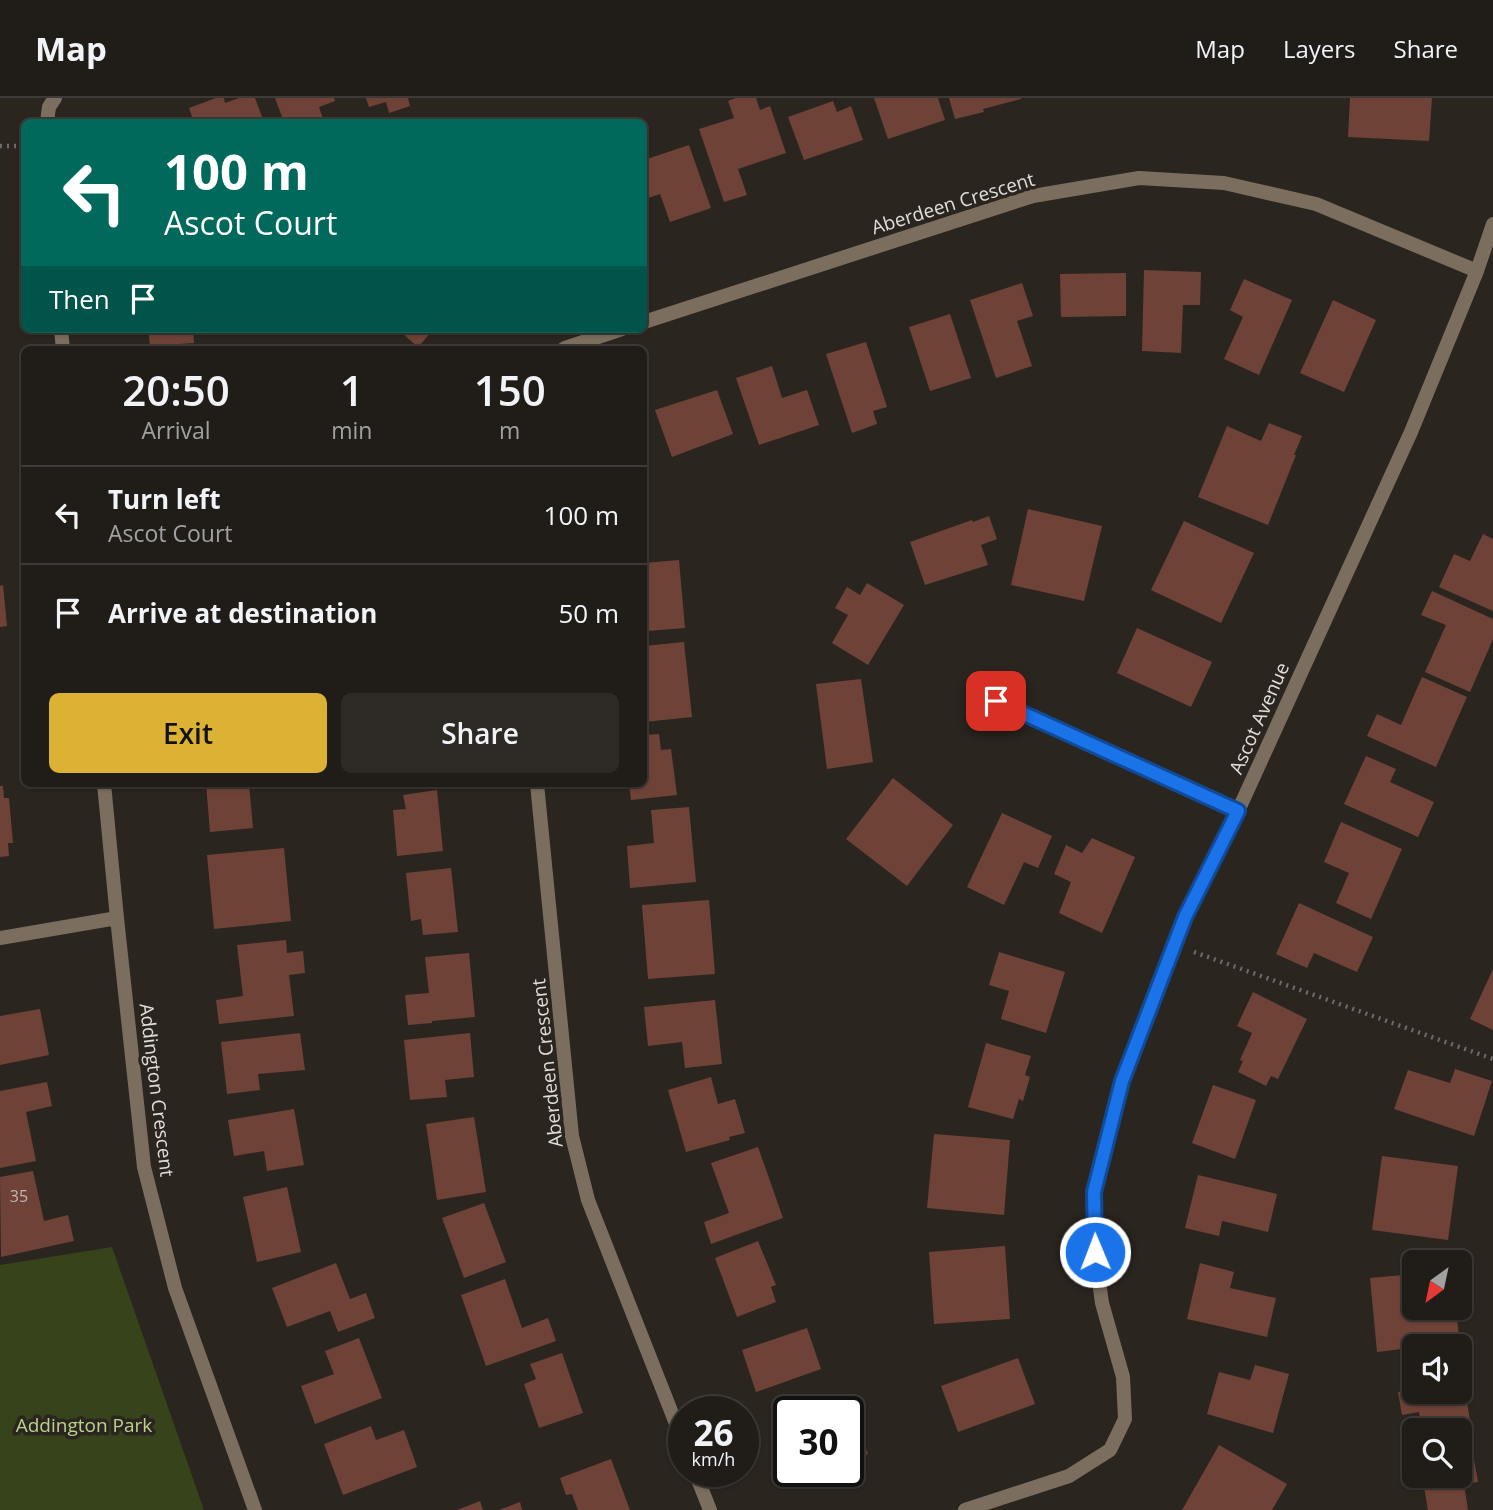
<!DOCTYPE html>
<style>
:root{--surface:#201c18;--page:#2d2925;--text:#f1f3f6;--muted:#a2a1a2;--line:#3d3a37;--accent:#dbb233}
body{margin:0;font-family:"Open Sans",sans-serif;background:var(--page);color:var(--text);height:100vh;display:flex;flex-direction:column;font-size:26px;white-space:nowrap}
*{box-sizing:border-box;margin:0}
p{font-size:23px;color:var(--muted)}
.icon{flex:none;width:38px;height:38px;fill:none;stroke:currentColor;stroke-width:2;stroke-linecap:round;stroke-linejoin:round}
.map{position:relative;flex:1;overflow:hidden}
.side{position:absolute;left:21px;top:248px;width:626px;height:441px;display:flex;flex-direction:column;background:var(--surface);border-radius:10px;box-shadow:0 2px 5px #0004,0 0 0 2px var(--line)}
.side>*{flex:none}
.guide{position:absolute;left:21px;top:21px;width:626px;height:214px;border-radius:10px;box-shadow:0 2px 5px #0004,0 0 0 2px var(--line);background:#00695c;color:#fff;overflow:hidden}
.needle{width:46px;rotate:213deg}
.tools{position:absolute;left:1402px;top:1152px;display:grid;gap:14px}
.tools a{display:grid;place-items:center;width:70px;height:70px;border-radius:10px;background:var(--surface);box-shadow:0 2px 5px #0004,0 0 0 2px var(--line);font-size:35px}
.speed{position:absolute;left:668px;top:1298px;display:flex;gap:14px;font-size:35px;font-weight:700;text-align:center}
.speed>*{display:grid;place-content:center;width:91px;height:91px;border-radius:50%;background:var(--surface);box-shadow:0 2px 5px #0004,0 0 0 2px var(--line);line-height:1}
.speed small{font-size:18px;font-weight:400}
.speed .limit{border:4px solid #111;border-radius:10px;background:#fff;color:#111}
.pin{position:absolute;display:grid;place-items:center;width:60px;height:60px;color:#fff;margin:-30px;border-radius:14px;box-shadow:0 4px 10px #0006}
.me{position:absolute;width:77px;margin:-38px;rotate:359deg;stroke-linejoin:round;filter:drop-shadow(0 0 5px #0008)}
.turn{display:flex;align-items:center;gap:24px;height:147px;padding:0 28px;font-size:32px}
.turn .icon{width:91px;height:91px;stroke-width:2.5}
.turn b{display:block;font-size:49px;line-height:60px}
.then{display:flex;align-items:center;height:66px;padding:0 28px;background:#0003;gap:14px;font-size:26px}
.eta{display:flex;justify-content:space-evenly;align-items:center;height:119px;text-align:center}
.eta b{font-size:42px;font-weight:600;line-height:49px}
.primary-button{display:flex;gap:14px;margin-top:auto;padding:14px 28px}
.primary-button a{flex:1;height:80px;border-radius:10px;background:var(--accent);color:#111;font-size:28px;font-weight:600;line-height:80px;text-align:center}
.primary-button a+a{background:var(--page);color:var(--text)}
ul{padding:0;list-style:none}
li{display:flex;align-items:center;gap:21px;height:98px;padding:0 28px;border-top:2px solid var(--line)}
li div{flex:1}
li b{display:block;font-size:26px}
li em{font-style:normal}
header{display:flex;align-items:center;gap:42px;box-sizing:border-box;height:98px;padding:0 35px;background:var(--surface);border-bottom:2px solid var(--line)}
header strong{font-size:33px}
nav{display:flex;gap:38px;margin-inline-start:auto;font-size:24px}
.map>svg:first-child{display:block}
.green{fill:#37431b}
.building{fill:#6f4237}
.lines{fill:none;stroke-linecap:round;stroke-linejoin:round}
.path{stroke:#6f6a65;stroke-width:4.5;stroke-dasharray:2 5;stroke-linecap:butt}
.street{stroke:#7b6e5e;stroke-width:14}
.route-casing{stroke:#114b97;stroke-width:18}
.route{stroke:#1a73e8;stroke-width:12}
.labels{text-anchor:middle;stroke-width:7;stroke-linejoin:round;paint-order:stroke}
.number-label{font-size:16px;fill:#c4b6b0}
.street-label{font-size:19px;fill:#e1ddd9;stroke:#2b2520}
.park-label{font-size:19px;fill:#bbd28c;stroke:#2b2520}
</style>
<header>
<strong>Map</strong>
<nav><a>Map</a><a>Layers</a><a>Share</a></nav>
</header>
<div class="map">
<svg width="1493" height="1412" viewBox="0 0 1493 1412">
<rect width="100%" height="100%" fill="#2b2520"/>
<path class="green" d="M112,1149l92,263h-204v-245z"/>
<path class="building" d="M216,0h8l1,5 14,-5h16l9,24h-70l-5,-14z
M275,0h59l1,3 -16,6 5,15h-40z
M366,0h42l2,8 -21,7 -3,-11 -17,5z
M736,0h20l4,12 10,-4 16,47 -48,16 9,26 -23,7 -25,-73 35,-11 -6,-17z
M874,0h64l7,22 -57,19z
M949,0h72v1l-38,10 1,3 -29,7z
M1350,0h82l-3,43 -81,-4z
M833,3l4,11 14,-6 12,34 -59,20 -16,-43z
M689,47l22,63 -41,14 -10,-28 -15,5 -1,-39z
M1144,172l57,2 -1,33h-17l-2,48 -39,-2z
M1126,175v43l-65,1 -1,-43z
M1244,181l48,21 -33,75 -35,-16 19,-42 -13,-7z
M1022,185l11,33 -16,5 15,45 -36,12 -26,-78z
M1333,202l43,20 -32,72 -44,-19z
M950,216l21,64 -41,13 -21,-64z
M148,231h45l1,14 -44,3z
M397,231h37l-16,18z
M866,244l21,65 -14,4 4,13 -25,9 -26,-79z
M772,268l10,32 25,-8 12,35 -60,20 -23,-67z
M717,292l16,44 -61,23 -17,-47z
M1269,325l33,13 -8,19h2l-28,70 -70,-28 29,-71 34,15z
M1028,411l74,17 -18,75 -73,-16z
M989,418l8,23 -16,6 7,20 -63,20 -15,-43 62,-22 1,2z
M1184,423l70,32 -33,70 -70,-33z
M1483,436l10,5v72l-54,-24 15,-33 16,7z
M679,462l6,68 -38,3 -3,-25v-43z
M867,485l37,22 -36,60 -36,-22 16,-28 -13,-7 12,-21 13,8z
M3,487l4,41 -7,1v-41z
M1432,493l61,28v20l-23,53 -45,-20 21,-47 -25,-10z
M1137,530l75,34 -21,45 -74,-34z
M684,544l8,75 -48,5v-76z
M1422,579l45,20 -31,70 -69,-31 10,-22 24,11z
M861,581l12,83 -46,7 -11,-85z
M659,636l2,16 10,-1 6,46 -46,5 -2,-16h15v-49z
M1366,658l30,13 -6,13 44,20 -16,35 -74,-33z
M893,680l60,47 -46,61 -61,-47z
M206,686h43l4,44 -43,4z
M0,688h3l1,12h5l4,45h-5l1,13 -9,1z
M437,692l6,61 -46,5 -4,-46 13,-1 -3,-14z
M689,709l7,75 -66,6 -3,-42 27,-3 -3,-33z
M1002,715l50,23 -14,32 -14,-6 -20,43 -37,-18z
M1341,724l61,27 -31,70 -35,-16 13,-30 -25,-11z
M1092,740l43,19 -33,76 -43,-20 12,-31 -17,-8 12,-29 16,8z
M284,750l7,73 -77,8 -7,-74z
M451,770l7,64 -35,3 -2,-16 -10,2 -5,-48z
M709,802l6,74 -67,5 -6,-74z
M1299,805l74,34 -16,35 -43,-19 -7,15 -31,-14z
M286,842l1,13 16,-2 2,22 -16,2 5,41 -75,8 -3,-24 27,-4 -6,-51z
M999,854l66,20 -19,61 -45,-14 8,-28 -20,-6z
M469,855l6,64 -43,4v2l-24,2 -3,-30 24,-2 -4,-36z
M1493,871v61l-23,-11z
M1253,894l54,27 -29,60 -7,-3 -5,10 -28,-14 5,-11 -3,-1 12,-27 -15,-7z
M715,902l7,64 -37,4 -3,-26 -34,4 -4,-39z
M40,911l9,46 -49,10v-49z
M300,935l5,37 -47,4 2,16 -33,4 -6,-52z
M470,935l4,44 -29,3 2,17 -37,3 -6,-60z
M986,945l45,13 -6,19 5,2 -7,24 -4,-2 -6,20 -45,-12z
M1455,971l37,12 -18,55 -80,-27 14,-39 42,13z
M711,979l7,27 17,-5 10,34 -16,4 1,3 -44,12 -18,-62z
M47,984l5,24 -26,6 10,49 -36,7v-77z
M1213,987l43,15 -21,59 -43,-16z
M294,1011l10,56 -37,6 -3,-20 -30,5 -6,-36z
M474,1019l12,75 -49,8 -11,-76z
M934,1036l76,6 -6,75 -77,-7z
M758,1049l25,71 -72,26 -7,-22 25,-9 -18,-50z
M1382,1058l76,10 -10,74 -76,-10z
M33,1073l11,50 24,-6 6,26 -73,16 -1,-80z
M1198,1077l79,19 -9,38 -46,-11 -3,15 -34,-8z
M287,1089l14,65 -44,10 -14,-65z
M484,1105l22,59 -42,16 -22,-60z
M758,1143l18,44 -5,2 5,15 -39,15 -22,-59z
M1005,1148l5,73 -76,5 -5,-72z
M1436,1155l1,9h-23v45h38v2h4l4,36 -46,1v20h-2l-2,-18 -33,4 -7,-74 33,-3 -1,-18z
M336,1165l14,36 16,-6 9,25 -37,14 -8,-21 -43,16 -15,-39z
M1200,1165l34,9 -4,16 46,10 -9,39 -80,-18z
M505,1181l17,49 26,-10 8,23 -70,25 -25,-71z
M807,1230l14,41 -65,23 -14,-42z
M359,1240l23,60 -67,26 -14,-38 33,-12 -9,-23z
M562,1255l21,60 -44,15 -15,-44 12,-5 -6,-15z
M1018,1260l17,46 -77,28 -17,-46z
M1255,1267l34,9 -16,59 -66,-19 12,-42 31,8z
M1460,1268h1l11,67 -12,2v-5h-38l-3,-18 -17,3 -4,-23 16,-3v2h46z
M854,1319l14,37 -19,7v-42z
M789,1326v48h32l-29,11 -21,-52z
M371,1328l5,14 28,-10 13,37 -74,28 -19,-51z
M1219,1347l68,39 -15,26h-90z
M1472,1351l6,33 -14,2 4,26h-40l-6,-35h38v-24z
M611,1361l19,51h-52l-6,-16 -6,1 -6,-17z
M480,1403l3,9h-26z
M520,1404l2,8h-23z"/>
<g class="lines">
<path class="path" d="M0,48h24
M1194,854l299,107"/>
<path class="street" d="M47,24l2,-15 6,-9
M644,224l389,-126 106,-18 85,5 92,21 161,67
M61,231l2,21
M562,252l3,-2 57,-19
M996,603l242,110
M104,686l13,134 27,249 31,121 80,222
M537,686l35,352 16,64 96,244
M0,840l117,-20
M695,1374l15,38
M965,1412l104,-34 41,-26 15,-31 -2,-42 -21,-74 -7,-51 -1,-60 28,-111 63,-164 53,-106 173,-379 66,-161 16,-47"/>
</g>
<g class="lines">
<defs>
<path id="route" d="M996,603l242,110 -53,106 -63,164 -28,111 1,60"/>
</defs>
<use href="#route" class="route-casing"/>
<use href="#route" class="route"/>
</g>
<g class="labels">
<g class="number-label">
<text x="19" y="1104">35</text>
</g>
<g class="street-label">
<text transform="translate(953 105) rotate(-17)" y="7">Aberdeen Crescent</text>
<text transform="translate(1259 620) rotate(-66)" y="7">Ascot Avenue</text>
<text transform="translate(547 965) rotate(-96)" y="7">Aberdeen Crescent</text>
<text transform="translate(157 992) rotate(83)" y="7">Addington Crescent</text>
</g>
<g class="park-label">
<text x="84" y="1334">Addington Park</text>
</g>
</g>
</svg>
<div class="tools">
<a><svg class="needle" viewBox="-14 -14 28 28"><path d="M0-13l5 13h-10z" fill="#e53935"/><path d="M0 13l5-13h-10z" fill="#a2a1a2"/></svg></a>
<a><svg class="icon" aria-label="sound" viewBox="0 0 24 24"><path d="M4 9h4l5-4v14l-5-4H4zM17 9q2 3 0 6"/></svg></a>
<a><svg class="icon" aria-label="search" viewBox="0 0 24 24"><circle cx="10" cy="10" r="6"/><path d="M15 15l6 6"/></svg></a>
</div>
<div class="speed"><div>26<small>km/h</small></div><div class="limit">30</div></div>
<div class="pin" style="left:996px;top:603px;background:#d93025"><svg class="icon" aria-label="arrive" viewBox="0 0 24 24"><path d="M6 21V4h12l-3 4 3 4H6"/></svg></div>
<svg class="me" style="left:1095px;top:1154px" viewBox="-20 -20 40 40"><circle r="17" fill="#1a73e8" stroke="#fff" stroke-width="3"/><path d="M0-11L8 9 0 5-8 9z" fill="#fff"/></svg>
<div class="guide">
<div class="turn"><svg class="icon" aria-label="left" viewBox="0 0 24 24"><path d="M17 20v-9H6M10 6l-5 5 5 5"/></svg><div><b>100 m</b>Ascot Court</div></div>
<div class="then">Then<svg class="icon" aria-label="arrive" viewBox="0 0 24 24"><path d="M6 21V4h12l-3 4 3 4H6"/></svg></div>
</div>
<section class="side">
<div class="eta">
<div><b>20:50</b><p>Arrival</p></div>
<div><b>1</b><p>min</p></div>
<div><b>150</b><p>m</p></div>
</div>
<ul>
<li><svg class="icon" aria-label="left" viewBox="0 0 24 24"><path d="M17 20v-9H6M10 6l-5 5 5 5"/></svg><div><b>Turn left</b><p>Ascot Court</p></div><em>100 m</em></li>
<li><svg class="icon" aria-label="arrive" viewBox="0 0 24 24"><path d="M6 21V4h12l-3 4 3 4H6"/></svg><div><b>Arrive at destination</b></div><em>50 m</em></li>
</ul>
<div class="primary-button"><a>Exit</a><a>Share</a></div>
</section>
</div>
